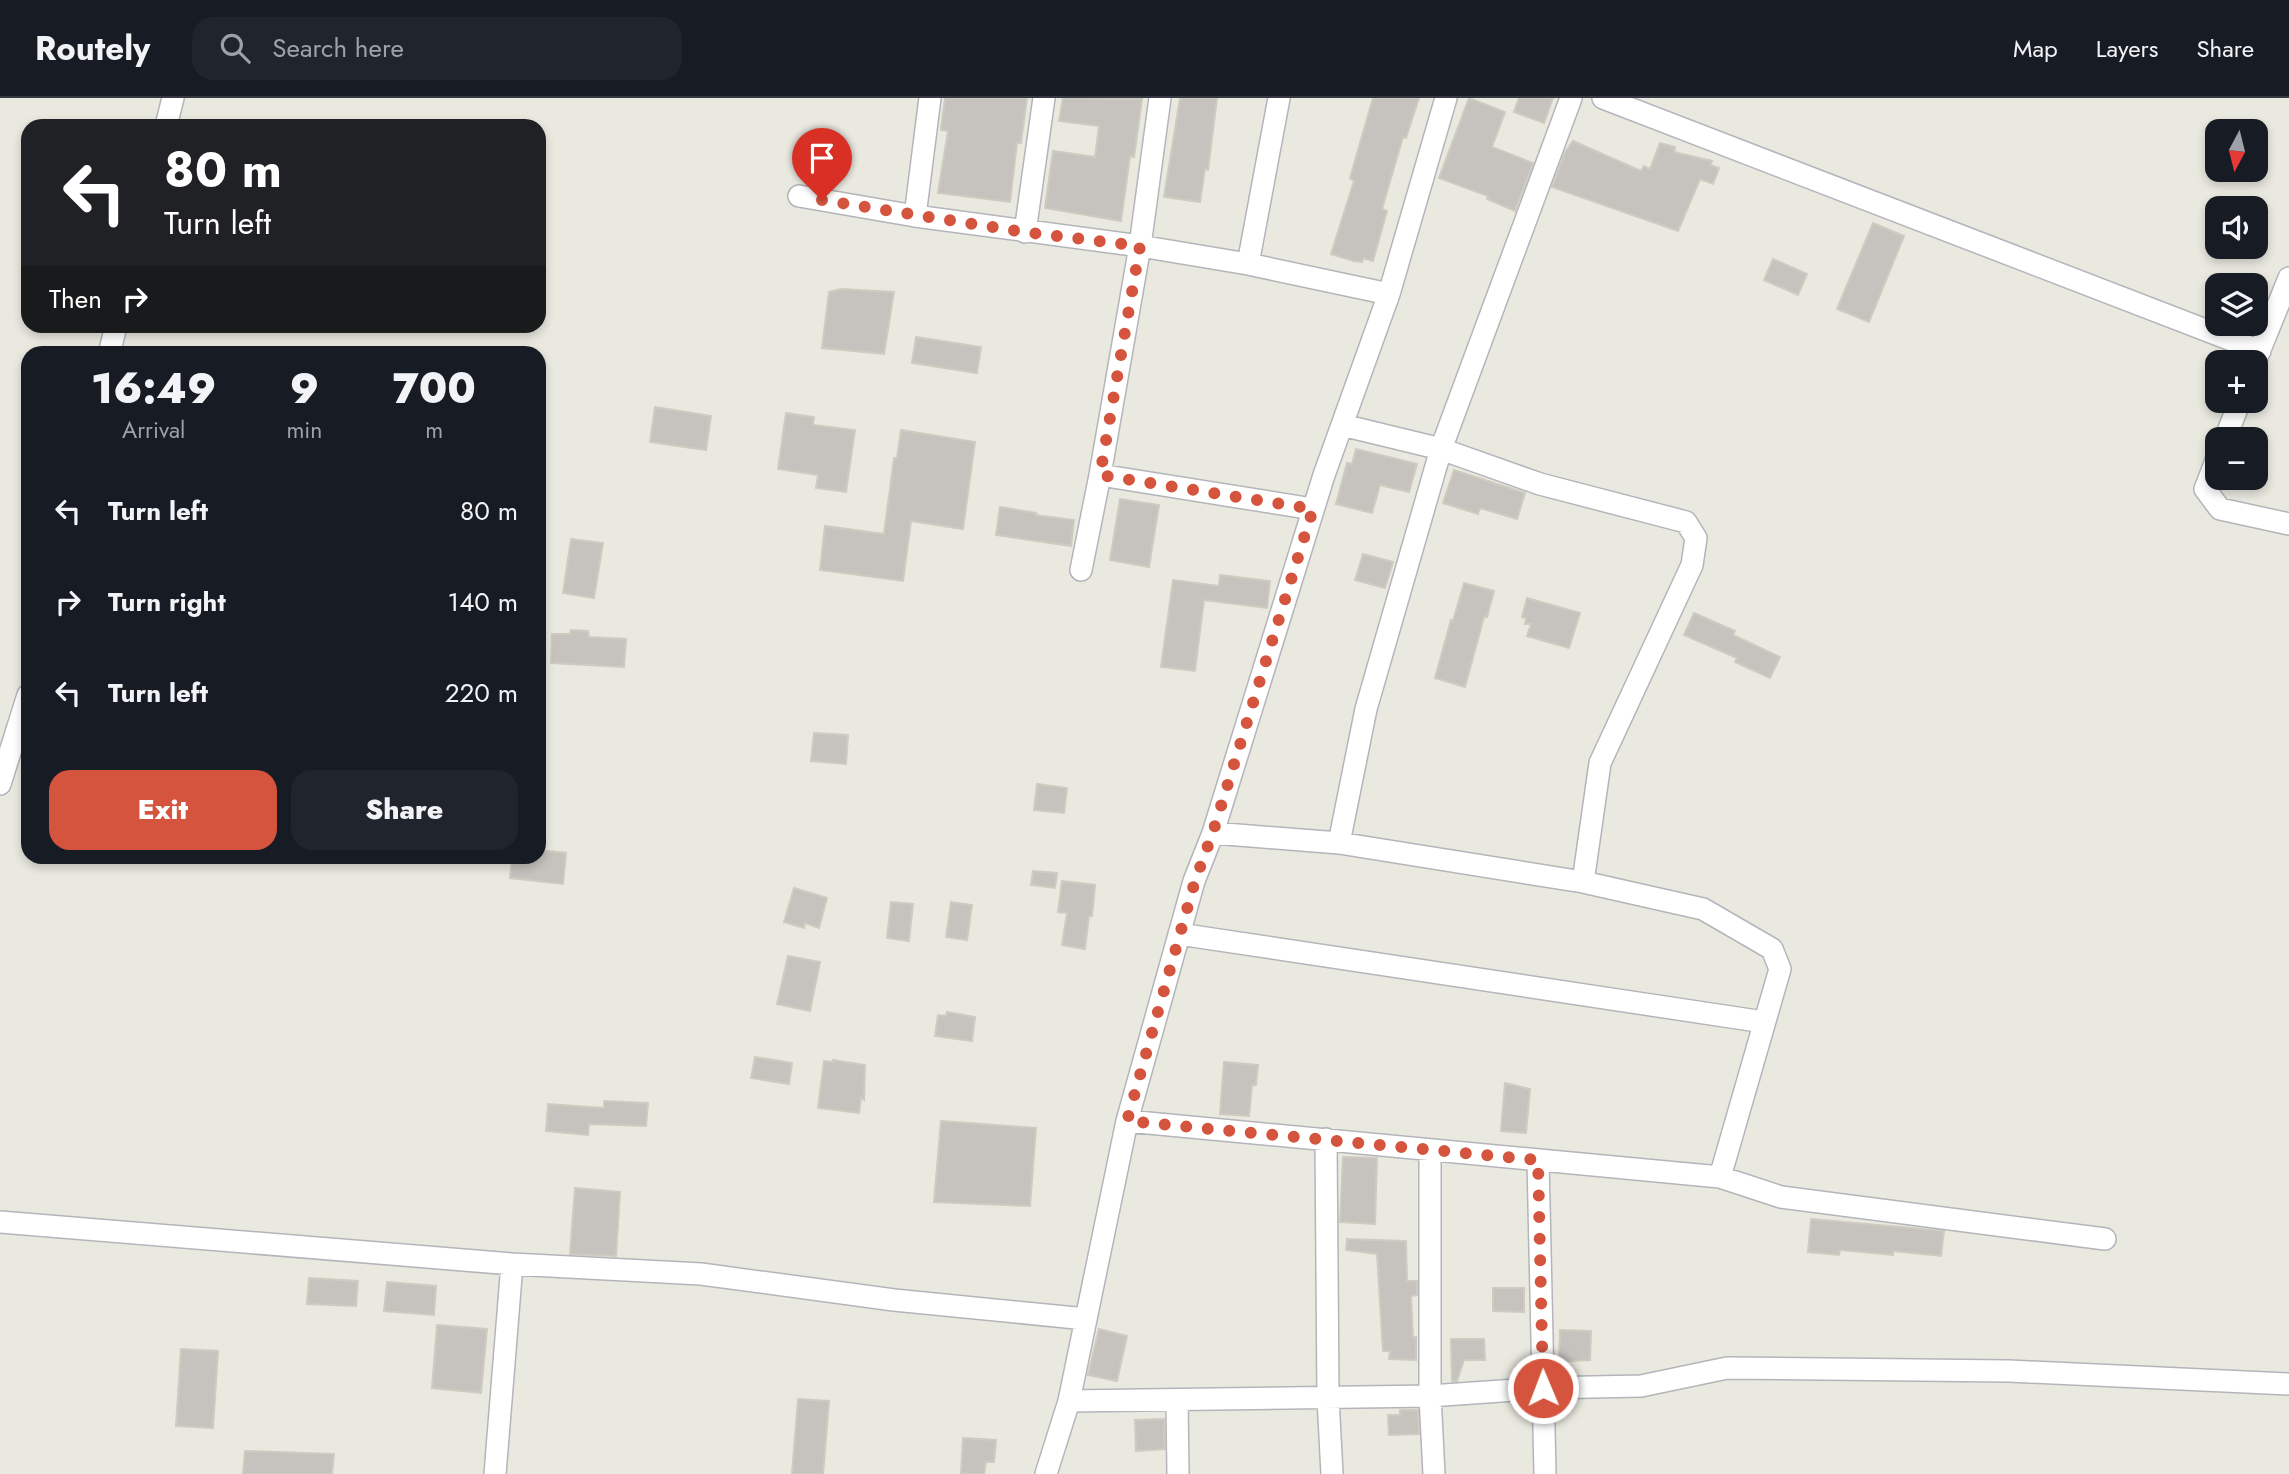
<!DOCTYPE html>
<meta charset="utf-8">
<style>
:root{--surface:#171b24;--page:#20242c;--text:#f1f3f6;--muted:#9ea1a6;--line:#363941;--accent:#d4543d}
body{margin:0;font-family:Jost,sans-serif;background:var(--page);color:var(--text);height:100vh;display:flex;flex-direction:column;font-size:26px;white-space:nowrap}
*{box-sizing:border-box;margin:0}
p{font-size:23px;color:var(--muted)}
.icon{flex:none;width:38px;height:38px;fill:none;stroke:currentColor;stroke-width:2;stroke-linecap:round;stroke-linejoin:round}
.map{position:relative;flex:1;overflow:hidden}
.side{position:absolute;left:21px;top:248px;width:525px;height:518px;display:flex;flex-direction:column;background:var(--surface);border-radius:21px;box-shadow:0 4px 10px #0003}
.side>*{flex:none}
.guide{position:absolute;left:21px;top:21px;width:525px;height:214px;border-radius:21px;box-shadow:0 4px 10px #0003;background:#202124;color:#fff;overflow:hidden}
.needle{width:46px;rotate:187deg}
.buttons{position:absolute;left:2205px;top:21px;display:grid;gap:14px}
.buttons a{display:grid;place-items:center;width:63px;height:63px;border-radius:14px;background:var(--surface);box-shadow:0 4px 10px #0003;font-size:35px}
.pin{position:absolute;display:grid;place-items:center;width:60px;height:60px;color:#fff;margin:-72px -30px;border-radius:50% 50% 50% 0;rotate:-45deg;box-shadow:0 0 7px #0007}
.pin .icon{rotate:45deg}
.me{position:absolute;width:77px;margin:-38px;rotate:359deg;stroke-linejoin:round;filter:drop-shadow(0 0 5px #0008)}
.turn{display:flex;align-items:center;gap:24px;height:147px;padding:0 28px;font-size:32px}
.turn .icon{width:91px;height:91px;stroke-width:2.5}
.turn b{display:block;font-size:49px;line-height:60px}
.then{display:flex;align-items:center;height:66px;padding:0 28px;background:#0003;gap:14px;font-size:26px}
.eta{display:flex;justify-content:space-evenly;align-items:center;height:119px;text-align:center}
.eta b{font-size:42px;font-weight:800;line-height:49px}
.button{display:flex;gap:14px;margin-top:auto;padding:14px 28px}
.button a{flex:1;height:80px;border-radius:21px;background:var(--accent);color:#fff;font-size:28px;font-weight:800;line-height:80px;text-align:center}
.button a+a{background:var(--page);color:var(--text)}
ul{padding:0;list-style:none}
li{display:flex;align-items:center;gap:21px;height:91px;padding:0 28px}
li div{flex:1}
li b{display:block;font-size:26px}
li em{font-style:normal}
header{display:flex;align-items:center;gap:42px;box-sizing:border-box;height:98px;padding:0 35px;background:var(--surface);border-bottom:2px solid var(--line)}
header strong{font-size:33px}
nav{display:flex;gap:38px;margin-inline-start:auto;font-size:24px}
.search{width:490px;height:63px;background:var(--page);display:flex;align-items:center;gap:18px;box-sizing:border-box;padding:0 24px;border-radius:21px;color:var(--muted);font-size:26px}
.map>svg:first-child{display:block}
.building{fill:#c6c3be;stroke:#cecbc0;stroke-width:2}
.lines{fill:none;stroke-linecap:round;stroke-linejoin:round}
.street-casing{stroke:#b3b5ba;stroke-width:24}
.street{stroke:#fff;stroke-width:21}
.route{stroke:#d4543d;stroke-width:12;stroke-dasharray:0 21.6}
</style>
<header>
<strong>Routely</strong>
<div class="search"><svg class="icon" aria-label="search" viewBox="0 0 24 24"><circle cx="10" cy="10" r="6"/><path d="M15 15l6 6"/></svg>Search here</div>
<nav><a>Map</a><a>Layers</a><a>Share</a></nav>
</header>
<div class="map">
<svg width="2289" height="1376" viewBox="0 0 2289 1376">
<rect width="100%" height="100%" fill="#eae9e0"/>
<path class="building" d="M945,0h82l-6,45h-4l-7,59 -72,-9 10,-62 -7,-1z
M1063,0l79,1 -8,58 -4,-1 -9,65 -76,-13 8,-57 42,6 4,-31 -40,-5z
M1180,0h37l-9,72 -3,-1 -5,33 -36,-5z
M1373,0h46l-13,40 -3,-1 -21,72 5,2 -14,50 -10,-3 -1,4 -8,-1 -23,-7 23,-73 -4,-3z
M1469,0l36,14 -13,35 41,16 -18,48 -28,-12 1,-3 -49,-18z
M1519,0h34l-9,25 -30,-11z
M1573,43l68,30 3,-5 6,3 10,-26 15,4 -1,5 38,9 -2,4 9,3 -6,16 -13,-5 -22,52 -126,-44 13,-35z
M1873,125l31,13 -35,86 -32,-13z
M1773,161l34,15 -9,21 -34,-15z
M841,191l53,3 -10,62 -62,-6 7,-56z
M916,239l65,10 -4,26 -65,-10z
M655,309l56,9 -5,34 -56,-8z
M786,315l28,4 -1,8 42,5 -9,62 -30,-4 2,-13 -40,-6z
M901,332l74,12 -12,87 -52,-8 -8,60 -83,-11 5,-44 59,8 10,-76h3z
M1356,351l61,15 -8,28 -29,-7 -8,28 -36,-9 11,-41 5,1z
M1454,372l71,23 -8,26 -37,-11 -2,6 -35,-11z
M1120,401l39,6 -10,62 -39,-7z
M1000,409l36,6 -1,2 39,5 -3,26 -75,-11z
M571,441l32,4 -9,55 -31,-5z
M1363,456l30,8 -8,26 -30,-8z
M1220,477l50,6 -3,27 -63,-8 -9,71 -34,-4 12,-87 46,6z
M1464,485l30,8 -7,26h-3l-19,70 -30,-9 16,-58 2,1z
M1527,500l53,15 -11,35 -42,-12 4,-12h-6l1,-6 -4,-1z
M1694,515l41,18 -2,4 47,22 -10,21 -35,-16 2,-4 -53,-23z
M571,532l17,1 1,6 37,2 -2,28 -73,-4 1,-29h18z
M814,635l34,2 -2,29 -35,-3z
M1037,686l30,4 -3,25 -30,-3z
M539,752l27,3 -3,31 -53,-6 2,-20h27z
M1033,773l24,2 -2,15 -24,-3z
M1062,783l33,4 -3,31h-3l-4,33 -23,-4 5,-32 -9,-1z
M794,790l33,10 -8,30 -14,-5 -1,5 -20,-6z
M891,804l22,2 -4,37 -22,-3z
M951,804l21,3 -5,35 -21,-3z
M788,858l32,6 -10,49 -33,-7z
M947,914l28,5 -3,24 -37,-5 3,-21 8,1z
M755,959l37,6 -3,21 -38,-6z
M833,962l32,5 -1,35 -3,-2 -2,15 -41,-5 6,-47 9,1z
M1224,964l34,3 -2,20h-4l-3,31 -29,-2z
M1505,985l25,6 -4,44 -25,-2z
M604,1003l44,2 -2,23 -57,-2 -1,11 -42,-4 2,-27 56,4z
M941,1023l95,7 -6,78 -96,-4z
M1343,1059l34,1 -2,66 -35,-2z
M575,1090l45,4 -4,64 -46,-2z
M1811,1121l133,12 -3,25 -48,-5v4l-53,-5 -1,5 -31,-3z
M1347,1141l59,2 1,40h10v14l-6,1 2,41h3v23l-27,-1 1,-8h-7l-6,-97 -31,-4z
M309,1180l49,3 -2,25 -49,-2z
M387,1184l49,4 -2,29 -50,-4z
M1493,1190h31v24l-31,-1z
M437,1227l50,4 -6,64 -49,-5z
M1099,1231l28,7 -10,45 -29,-6z
M1560,1232l31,1 -1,29 -31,2z
M1451,1241h33l1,21h-21l-7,21h-5z
M181,1251l37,2 -5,77 -37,-2z
M798,1301l31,2 -6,73h-31z
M1400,1312h18l1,24 -30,1 -1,-20h12z
M1164,1321l1,30 -29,2 -1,-31z
M963,1340l33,2 -2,22h-8l-2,12h-23z
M245,1353l89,3 -2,20h-89z"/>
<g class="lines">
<defs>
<path id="street" d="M1160,0l-20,148 -40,229 213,34
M1603,0l657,253
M166,28l7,-28
M799,98l116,20 225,30 108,18 141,30
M915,118l15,-118
M1025,134l19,-134
M1248,166l31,-166
M109,256l7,-28
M2255,264l34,-84
M1342,327l99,24 99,35 146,38 10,16 -4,27 -92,198 -17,119
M2225,341l15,-38
M2217,360l-12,31 15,20 69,15
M1081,472l19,-95
M0,686l28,-89
M1213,735l126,10 244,39 120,27 69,40 8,20 -60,208
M1339,745l27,-134 75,-260 130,-351
M1179,836l585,88
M1127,1023l67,-240 19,-48 111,-358 65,-181 57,-196
M1326,1041l2,259 4,76
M1430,1052v246l4,78
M1538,1062l7,314
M0,1124l512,42 189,10 193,26 192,19
M1177,1302l1,74
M1069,1303l361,-5 113,-8 98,-2 86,-18 282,3 280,13
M495,1376l17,-210
M1046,1376l23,-73 58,-280 593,56 61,20 324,42"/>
</defs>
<use href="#street" class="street-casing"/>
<use href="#street" class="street"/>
</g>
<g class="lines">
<path class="route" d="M822,102l202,32 116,14 -40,229 213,34 -100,323 -18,49 -68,240 411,39 5,228"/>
</g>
</svg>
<div class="buttons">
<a><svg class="needle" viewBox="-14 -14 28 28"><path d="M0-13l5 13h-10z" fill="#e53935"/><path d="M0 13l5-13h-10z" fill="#9ea1a6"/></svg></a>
<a><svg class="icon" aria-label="sound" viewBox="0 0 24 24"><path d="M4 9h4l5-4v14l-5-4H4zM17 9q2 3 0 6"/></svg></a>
<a><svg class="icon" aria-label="layers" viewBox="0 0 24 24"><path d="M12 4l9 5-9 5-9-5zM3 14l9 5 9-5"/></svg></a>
<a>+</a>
<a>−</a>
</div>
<div class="pin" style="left:822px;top:102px;background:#d93025"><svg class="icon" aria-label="arrive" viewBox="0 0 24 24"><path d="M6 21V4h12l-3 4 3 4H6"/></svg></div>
<svg class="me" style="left:1543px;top:1290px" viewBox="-20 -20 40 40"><circle r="17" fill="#d4543d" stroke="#fff" stroke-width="3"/><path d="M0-11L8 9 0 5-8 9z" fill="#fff"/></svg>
<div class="guide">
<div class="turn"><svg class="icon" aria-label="left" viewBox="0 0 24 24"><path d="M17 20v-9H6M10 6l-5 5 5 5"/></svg><div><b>80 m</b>Turn left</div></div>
<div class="then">Then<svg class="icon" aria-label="right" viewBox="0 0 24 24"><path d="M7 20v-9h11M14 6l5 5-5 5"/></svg></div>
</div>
<section class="side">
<div class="eta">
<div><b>16:49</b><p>Arrival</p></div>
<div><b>9</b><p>min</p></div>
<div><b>700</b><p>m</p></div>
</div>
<ul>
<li><svg class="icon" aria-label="left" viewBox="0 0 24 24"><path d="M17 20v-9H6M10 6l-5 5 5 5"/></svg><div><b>Turn left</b></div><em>80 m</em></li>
<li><svg class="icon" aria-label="right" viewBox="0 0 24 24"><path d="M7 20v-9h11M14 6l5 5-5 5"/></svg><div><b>Turn right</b></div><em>140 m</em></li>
<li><svg class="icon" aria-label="left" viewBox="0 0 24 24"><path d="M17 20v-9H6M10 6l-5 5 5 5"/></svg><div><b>Turn left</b></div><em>220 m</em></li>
</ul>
<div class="button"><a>Exit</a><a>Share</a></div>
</section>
</div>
